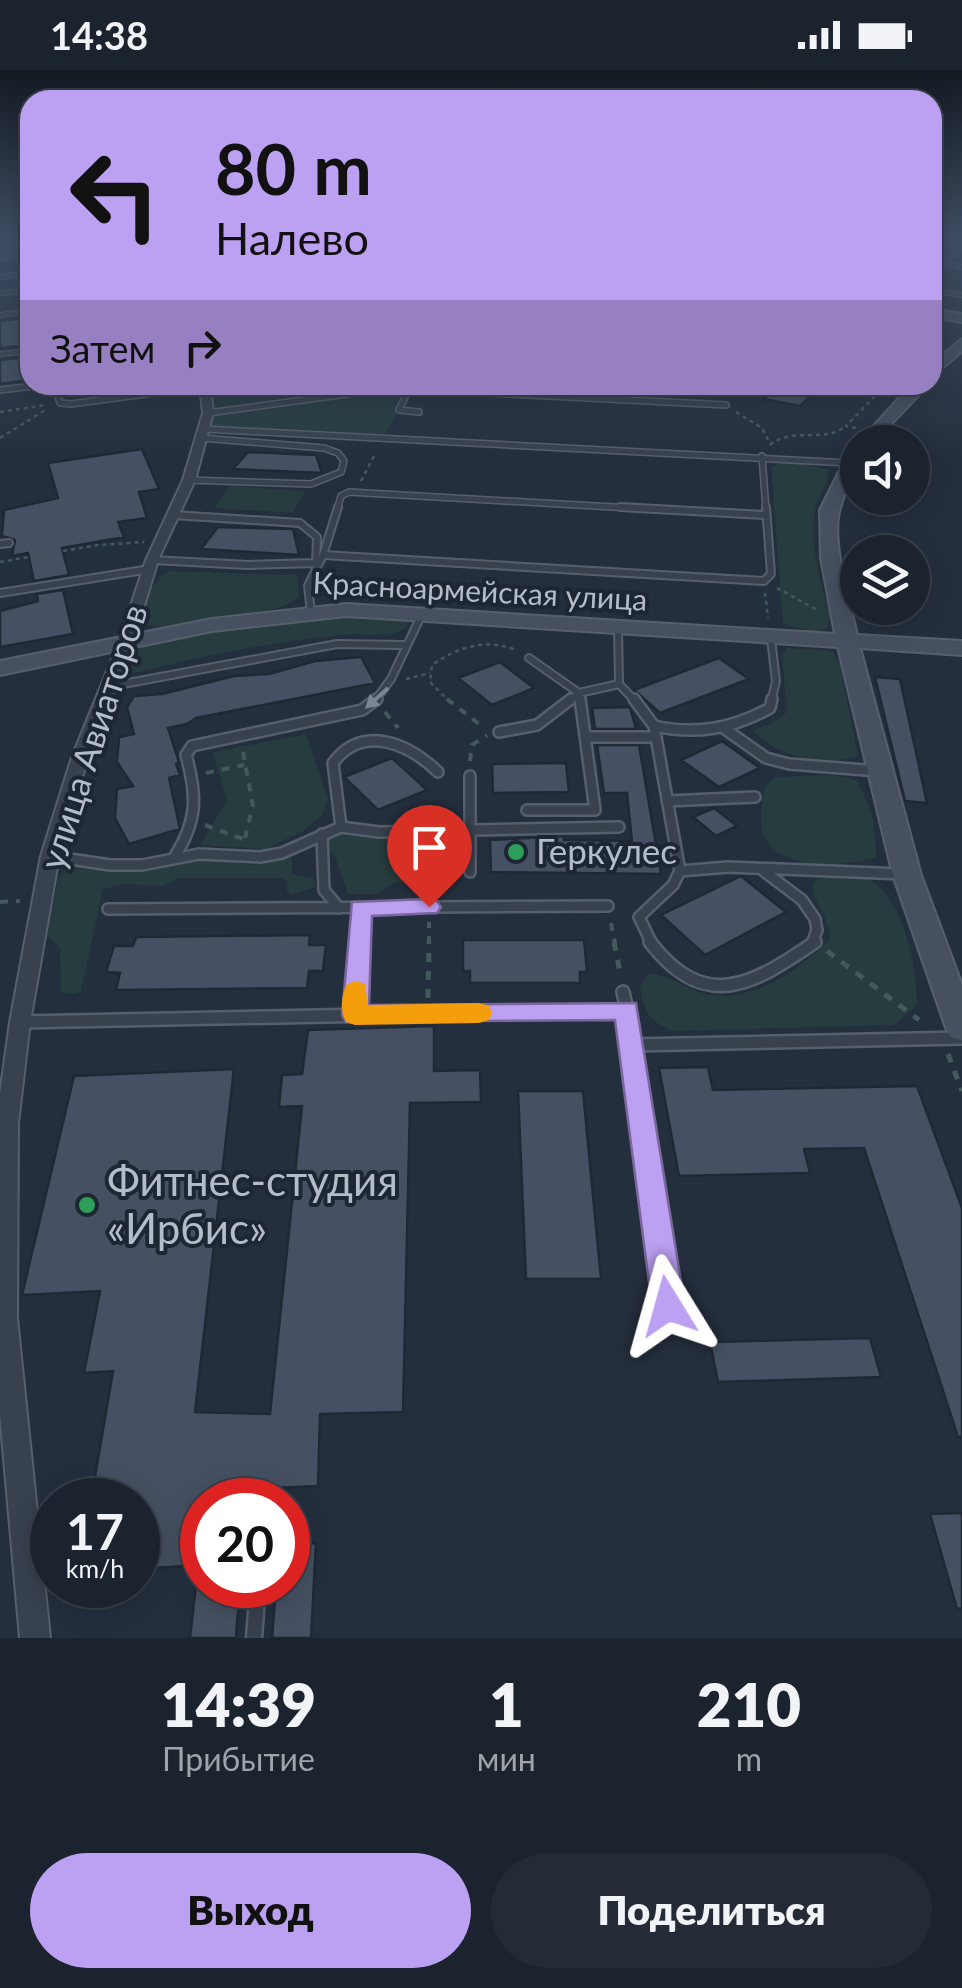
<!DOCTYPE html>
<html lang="ru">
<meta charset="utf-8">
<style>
:root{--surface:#1b232e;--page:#242b36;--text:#f1f3f6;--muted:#a0a4aa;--line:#39404a;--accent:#bca0f2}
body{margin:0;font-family:Lato,sans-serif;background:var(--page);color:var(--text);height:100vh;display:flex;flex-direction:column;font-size:38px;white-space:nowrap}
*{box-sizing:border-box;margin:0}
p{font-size:32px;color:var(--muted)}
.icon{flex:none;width:55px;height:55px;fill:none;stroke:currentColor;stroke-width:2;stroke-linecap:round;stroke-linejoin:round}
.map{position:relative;height:1568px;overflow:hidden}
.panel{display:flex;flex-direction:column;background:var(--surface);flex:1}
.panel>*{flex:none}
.guide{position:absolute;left:20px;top:20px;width:922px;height:305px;border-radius:30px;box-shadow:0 5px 25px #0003,0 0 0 2px var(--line);background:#bca0f2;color:#111;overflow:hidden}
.buttons{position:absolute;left:840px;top:355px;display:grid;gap:20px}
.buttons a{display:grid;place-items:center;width:90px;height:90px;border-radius:50%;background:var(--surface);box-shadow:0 5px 25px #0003,0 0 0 2px var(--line);font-size:50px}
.speed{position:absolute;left:30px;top:1408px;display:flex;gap:20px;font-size:50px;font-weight:700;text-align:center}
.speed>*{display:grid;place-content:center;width:130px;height:130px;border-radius:50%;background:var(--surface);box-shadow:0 5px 25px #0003,0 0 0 2px var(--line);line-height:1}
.speed small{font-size:25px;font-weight:400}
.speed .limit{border:15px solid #d22;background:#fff;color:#111}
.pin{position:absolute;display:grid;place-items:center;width:85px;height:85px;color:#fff;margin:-102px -42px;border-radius:50% 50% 50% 0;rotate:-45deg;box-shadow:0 0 10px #0007}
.pin .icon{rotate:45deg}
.me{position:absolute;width:110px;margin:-55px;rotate:352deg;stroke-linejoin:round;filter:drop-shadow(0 0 8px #0008)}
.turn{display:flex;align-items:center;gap:35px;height:210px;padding:0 30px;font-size:45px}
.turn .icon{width:130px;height:130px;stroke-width:2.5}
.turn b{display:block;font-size:70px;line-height:85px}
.then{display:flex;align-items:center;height:95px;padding:0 30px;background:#0003;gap:20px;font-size:38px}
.eta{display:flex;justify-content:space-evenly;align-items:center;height:170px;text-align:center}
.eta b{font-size:60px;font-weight:800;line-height:70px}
.cta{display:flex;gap:20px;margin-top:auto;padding:20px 30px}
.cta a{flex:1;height:115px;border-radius:60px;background:var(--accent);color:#111;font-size:40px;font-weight:800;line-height:115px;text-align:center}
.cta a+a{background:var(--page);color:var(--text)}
.status{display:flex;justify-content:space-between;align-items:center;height:70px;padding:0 50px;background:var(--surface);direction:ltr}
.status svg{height:28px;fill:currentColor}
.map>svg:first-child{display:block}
.green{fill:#263c3f}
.building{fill:#455162;stroke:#1f2835;stroke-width:2.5}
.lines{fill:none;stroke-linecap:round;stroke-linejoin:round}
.lane-far5-casing{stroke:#565f6c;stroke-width:6}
.lane-far4-casing{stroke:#565f6c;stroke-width:8}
.lane-far3-casing{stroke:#565f6c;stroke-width:10}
.lane-far2-casing{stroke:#565f6c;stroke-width:14}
.lane-far1-casing{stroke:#565f6c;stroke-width:16}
.lane-casing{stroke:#565f6c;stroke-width:19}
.street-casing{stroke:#565f6c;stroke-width:4}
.secondary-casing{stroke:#565f6c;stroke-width:4}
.path-far2{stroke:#44595c;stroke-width:2.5;stroke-dasharray:4 4;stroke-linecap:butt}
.path-far1{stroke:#44595c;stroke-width:4;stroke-dasharray:8 8;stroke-linecap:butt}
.path{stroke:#44595c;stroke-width:5;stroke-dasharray:9 9;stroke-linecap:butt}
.lane-far5{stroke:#38414e;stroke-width:4}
.lane-far4{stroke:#38414e;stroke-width:5}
.lane-far3{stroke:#38414e;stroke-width:6}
.lane-far2{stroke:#38414e;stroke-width:9}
.lane-far1{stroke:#38414e;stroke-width:11}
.lane{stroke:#38414e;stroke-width:14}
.street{fill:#38414e;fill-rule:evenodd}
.secondary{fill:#465061;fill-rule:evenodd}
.oneway{fill:#7c8592}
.route{fill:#bca0f2;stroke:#7a689d;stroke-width:2.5}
.slow{fill:#f59e0b}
.leisure-dot{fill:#2e9e5b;stroke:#1d2633;stroke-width:4}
.labels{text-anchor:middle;stroke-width:8;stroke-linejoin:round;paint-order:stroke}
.far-street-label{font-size:30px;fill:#b4bcc9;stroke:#1d2633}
.street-label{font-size:35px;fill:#b4bcc9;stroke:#1d2633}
.poi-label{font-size:35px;fill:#b4bcc9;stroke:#1d2633;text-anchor:start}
.near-poi-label{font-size:42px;fill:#b4bcc9;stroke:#1d2633;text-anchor:start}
</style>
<div class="status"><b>14:38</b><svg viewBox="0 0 49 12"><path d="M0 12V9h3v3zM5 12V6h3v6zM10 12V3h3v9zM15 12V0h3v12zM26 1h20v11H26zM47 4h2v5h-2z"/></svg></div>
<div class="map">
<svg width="962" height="1568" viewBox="0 0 962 1568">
<rect width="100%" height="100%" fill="#242f3e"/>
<path class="green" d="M205,315h124l9,10 27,-5 -4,-5h5v4l25,-1 15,7 -22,41 -179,-7z
M788,391l41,9c1,14 -10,23 -13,36 -8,39 4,71 14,109l-3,12 -10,7 -34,-11 -12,-156z
M229,416l76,5 -12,22 -79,-5z
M169,501l128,4 2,22c-20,19 -103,23 -136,30l-17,-2c-6,-22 4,-43 23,-54z
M359,546l45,4 4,6c-15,14 -48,7 -68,9 -69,7 -139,21 -206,38l-14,-4 6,-11 16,-11 47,-11 62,-12z
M787,578l45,3 8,13 18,92c-37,12 -79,1 -106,-26l19,-6 16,-12 -5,-57z
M306,664l22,65 -6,16 -19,16 -38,18 -65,-4 27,-44 -14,-49z
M833,705l23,5c16,25 20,47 20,77 -29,9 -87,14 -108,-14 -12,-14 -5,-38 -4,-55l11,-11z
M340,763l113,2 5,7 -3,36 -14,4 -47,1 -17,11h-29l-13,-38 -10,-13z
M292,784v20l22,5 2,8 -25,8 -5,-6 2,-7 -5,-4h-104l-16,8 -38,-2 -22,5 -22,102 -5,3 -15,-2 -1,-44 -13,-14 11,-56 9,-10 68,4 65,-13 57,6z
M864,807c40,18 53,88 53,128l-23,20 -221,6c-24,-10 -30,-19 -33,-45l8,-12c26,1 29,11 50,18 48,16 101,-21 132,-53 -1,-24 -15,-32 -18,-53l6,-8z"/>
<path class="building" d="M30,247v28l-30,3v-27z
M30,287v23l-30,4v-24z
M780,315h42l-22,21 -36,-7z
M142,379l17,40 -20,3 8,26 -29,4 6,15 -62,11 7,27 -35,6 -6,-28 -16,3 3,-16 -13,-4 2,-26 54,-12 -10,-35z
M248,382l68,3 6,18 -89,-4z
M218,457l75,2 6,26 -98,-6z
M63,520l10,44 -73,13v-36l38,-10 -1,-7z
M361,587l14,26 -179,35 -9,6 -19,4 11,34 -3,2 4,11 -11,3 11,51 -51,15 -14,-26 2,-29 16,-3 -16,-24 2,-25 15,-3 -7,-27 7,-11 28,-2 72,-18 35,-2 46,-13z
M719,588l30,21 -89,34 -26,-23z
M500,592l34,26 -42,17 -34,-27z
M875,607l25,2 27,124 -22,-2z
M630,637l6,22h-41l-3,-21z
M722,671l38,27 -41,19 -38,-27z
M597,675h42l22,129 -170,-2 -1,-32 74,-4v4l68,1 -5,-48h-23z
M392,688l35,32 -49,20 -34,-33z
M566,693l3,29 -76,1 -1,-29z
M714,738l23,18 -21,10 -23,-19z
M741,806l45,36 -81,43 -44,-40z
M310,865l-1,10h17l-3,26h-14l-2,17 -191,2 4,-17 -14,-1 8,-26h19l3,-9z
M463,870h121l3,32h-7v11h-110v-12h-7z
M434,956v45l46,-1 1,32 -71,1 -7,309 -83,2 -2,72 -69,3 -1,11h-46v65l-64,4v-69h-47l22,-129 -29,2 16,-82 -78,4 52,-219 160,-7 -39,343 75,2 32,-308 -23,1 3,-32 20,-1 6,-44z
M708,997l5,23 204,-4 45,122v229h-4l-94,-289 -60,1 6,24 -131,3 -20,-108z
M518,1021h65l18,188h-75z
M870,1268l11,39 -163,5 -8,-40z
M962,1443v95l-5,1 -27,-95z
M316,1473l-5,95h-39l4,-53h12v-41z
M196,1515h44l-4,53h-46z"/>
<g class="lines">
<defs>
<path id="lane-far5" d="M0,173l30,-2
M932,175h30
M962,175l-20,19 20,3
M0,188l30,-3
M0,207l30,-4
M932,220l30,5
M0,223l30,-3
M0,245l30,-4
M0,284l30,-3"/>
<path id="lane-far4" d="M54,315l6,18 11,1 134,-18
M0,320l42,-5
M399,320l7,5 -7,15 20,2
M208,343l183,-25 335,17
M205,359l644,34
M762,386l4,54
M189,410l122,4 30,-12 3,-11 -6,-8 -14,-5 -122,-10
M337,440l4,-14 8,-4 317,18"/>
<path id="lane-far3" d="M620,437l145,8
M0,474l9,-1
M323,485l441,26 7,-7 -5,-67
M152,490l96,5 68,-2 1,-26 -17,-14 -127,-8
M0,523l150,-24
M311,542l-3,-26 15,-31 15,-48
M618,558l1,56 17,18
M771,569l5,42 -5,21
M529,588l50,35 1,9
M107,617l230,-43 66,1
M374,632l17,-23 31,-65
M568,632l11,-9 40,-9"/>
<path id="lane-far2" d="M634,629l20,27 26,145 -7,14 -34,32 13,27
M654,656c42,9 78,3 116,-18l2,-9
M725,659l41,29 23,6 90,7
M499,662l38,-7 34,-26
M586,667h70
M470,706v96
M667,731l88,-4
M527,740h68l-15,-111
M341,757l-8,-64c30,-40 76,-19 105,9
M322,764l2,56 15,18
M50,786l60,9h32l57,-11 61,3 22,-4 59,-26 38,5 240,-5
M175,786c23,-36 22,-61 11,-101l6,-9 170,-36 15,-11
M761,799l41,31 13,19 2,11 -5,14
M680,801l48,-4 176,7
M108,839l500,-3
M359,874l2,-36"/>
<path id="lane-far1" d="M650,872c55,72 104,42 165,0
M623,922l4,18
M355,945l4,-73
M20,952l607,-12 5,35 330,-7
M632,975l29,206"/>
<path id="lane" d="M661,1179l8,57
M254,1568l4,-53"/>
<path id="street" d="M200,315h10l3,28 -18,67 -37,80 -25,82 -45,115 -29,99 -29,166 -12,101 -1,195 33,320h-30l-20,-224v-320l10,-72 31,-166 31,-99 47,-115 27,-82 37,-80 20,-67z"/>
<path id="secondary" d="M932,239l30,5v8l-30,-5z
M962,269v12l-30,26v-13z
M911,315h17l-54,57 -16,1z
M858,377c0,32 -11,34 -18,61 -10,32 10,94 17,127l105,6v14l-102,-7 61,227 41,110v55l-11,-3 -5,-9 -53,-153 -55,-228 -492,-31 -134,15 -212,44v-14l212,-42 134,-15 489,30 -14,-76 -1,-48 29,-58z"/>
</defs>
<use href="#lane-far5" class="lane-far5-casing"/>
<use href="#lane-far4" class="lane-far4-casing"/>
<use href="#lane-far3" class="lane-far3-casing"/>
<use href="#lane-far2" class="lane-far2-casing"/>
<use href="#lane-far1" class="lane-far1-casing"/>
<use href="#lane" class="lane-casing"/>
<use href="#street" class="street-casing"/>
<use href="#secondary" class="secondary-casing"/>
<path class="path-far2" d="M220,316h70
M0,342l46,-7
M736,342l26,16 8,16
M856,358l-10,-2 40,-41
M0,368l47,-29
M770,375c24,-19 53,-1 76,-19
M361,411l14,-27
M0,492l98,-17 46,-3
M777,518l40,22
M765,523l3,25
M406,609l24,-6
M450,632l-20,-20 2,-17c26,-18 54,-27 84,-15"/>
<path class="path-far1" d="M447,629l37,29
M385,642l13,16
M243,682l10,54 -9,36
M470,691l2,-16 15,-10
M206,703l38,-8
M205,755l38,14
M0,832l20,-1
M611,853l4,21
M429,874v-22"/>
<path class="path" d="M614,872l7,35
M827,881l92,69
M428,928l1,-56
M948,984l14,37"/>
<use href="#lane-far5" class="lane-far5"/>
<use href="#lane-far4" class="lane-far4"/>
<use href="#lane-far3" class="lane-far3"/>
<use href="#lane-far2" class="lane-far2"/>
<use href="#lane-far1" class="lane-far1"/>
<use href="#lane" class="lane"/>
<use href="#street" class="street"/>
<use href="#secondary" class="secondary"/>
</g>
<defs><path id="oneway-solid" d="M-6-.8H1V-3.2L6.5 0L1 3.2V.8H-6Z" transform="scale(2.5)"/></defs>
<use class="oneway" href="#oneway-solid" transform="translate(377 628) rotate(138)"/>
<linearGradient id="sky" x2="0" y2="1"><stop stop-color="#141a22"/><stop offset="0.43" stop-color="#3f4d63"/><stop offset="1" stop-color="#3f4d63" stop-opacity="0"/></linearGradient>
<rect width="962" height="386" fill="url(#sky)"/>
<path class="route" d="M429,829l8,2 4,6 -4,6 -65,3 -3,89 267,-2 49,303 -5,11 -12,4 -11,-4 -5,-11 -37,-286 -269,2 -4,-7 10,-113z"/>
<path class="slow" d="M356,911l9,3 3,21 111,-2 10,3 3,7 -3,7 -10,3 -124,2 -9,-3c-6,-11 -5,-27 1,-38z"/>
<g class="leisure-dot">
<circle cx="516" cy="782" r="10"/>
<circle cx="87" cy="1135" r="10"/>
</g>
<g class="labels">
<g class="far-street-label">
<text transform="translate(480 522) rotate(3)" y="10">Красноармейская улица</text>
</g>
<g class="street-label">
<text transform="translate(94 667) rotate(-72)" y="12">улица Авиаторов</text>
</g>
<g class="poi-label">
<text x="536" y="794">Геркулес</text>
</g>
<g class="near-poi-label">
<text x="107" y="1126">Фитнес-студия<tspan x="107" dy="48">«Ирбис»</tspan></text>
</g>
</g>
</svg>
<div class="buttons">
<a><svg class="icon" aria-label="sound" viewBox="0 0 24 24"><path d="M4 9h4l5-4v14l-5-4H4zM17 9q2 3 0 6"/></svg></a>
<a><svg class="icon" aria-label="layers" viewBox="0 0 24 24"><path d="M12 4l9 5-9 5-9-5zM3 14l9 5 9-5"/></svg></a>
</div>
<div class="speed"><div>17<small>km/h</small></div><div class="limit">20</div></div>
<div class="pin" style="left:429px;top:837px;background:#d93025"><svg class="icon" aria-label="arrive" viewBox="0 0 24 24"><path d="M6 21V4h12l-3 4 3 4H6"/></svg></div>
<svg class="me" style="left:668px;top:1236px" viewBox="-20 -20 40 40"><path d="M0-17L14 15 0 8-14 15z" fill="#bca0f2" stroke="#fff" stroke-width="4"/></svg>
<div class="guide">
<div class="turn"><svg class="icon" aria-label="left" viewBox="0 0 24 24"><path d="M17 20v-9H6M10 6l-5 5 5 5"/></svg><div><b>80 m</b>Налево</div></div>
<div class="then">Затем<svg class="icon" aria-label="right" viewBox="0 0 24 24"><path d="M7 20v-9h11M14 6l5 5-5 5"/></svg></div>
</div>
</div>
<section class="panel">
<div class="eta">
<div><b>14:39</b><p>Прибытие</p></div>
<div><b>1</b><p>мин</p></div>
<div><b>210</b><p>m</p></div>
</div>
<div class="cta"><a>Выход</a><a>Поделиться</a></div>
</section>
